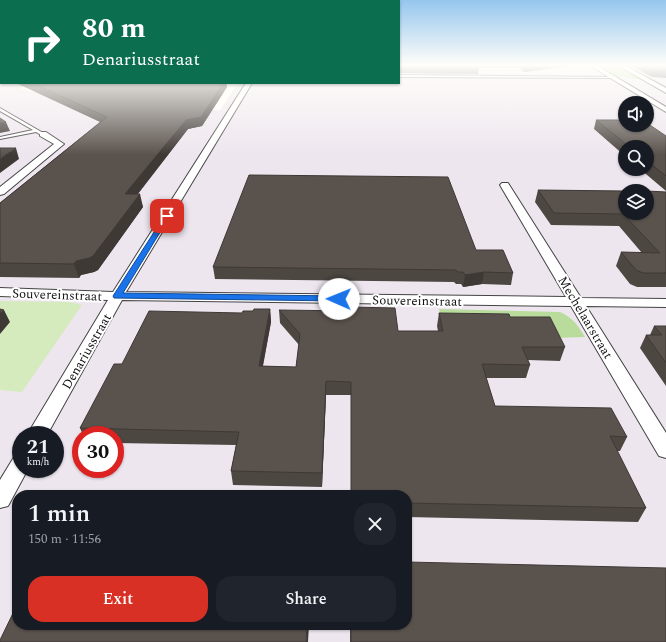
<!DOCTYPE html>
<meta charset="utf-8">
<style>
:root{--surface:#171b24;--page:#20242c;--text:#f1f3f6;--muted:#9ea1a6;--accent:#d93025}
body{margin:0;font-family:Spectral,serif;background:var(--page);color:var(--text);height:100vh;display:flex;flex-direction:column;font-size:15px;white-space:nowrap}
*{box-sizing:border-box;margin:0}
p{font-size:13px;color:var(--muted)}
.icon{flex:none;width:22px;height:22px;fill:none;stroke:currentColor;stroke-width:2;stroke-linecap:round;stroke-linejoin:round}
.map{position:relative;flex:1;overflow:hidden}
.side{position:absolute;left:12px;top:490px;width:400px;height:140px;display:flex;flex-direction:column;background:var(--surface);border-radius:16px;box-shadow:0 1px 3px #0004}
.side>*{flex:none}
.banner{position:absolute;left:0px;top:0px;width:400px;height:84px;box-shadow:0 1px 3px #0004;background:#0b6e4f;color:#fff;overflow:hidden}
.fabs{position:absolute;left:618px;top:96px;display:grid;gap:8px}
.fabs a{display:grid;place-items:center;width:36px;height:36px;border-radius:50%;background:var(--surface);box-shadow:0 1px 3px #0004;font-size:20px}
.speed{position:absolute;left:12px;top:426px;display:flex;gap:8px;font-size:20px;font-weight:700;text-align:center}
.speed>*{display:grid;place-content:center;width:52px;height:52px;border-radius:50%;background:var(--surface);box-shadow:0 1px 3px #0004;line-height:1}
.speed small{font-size:10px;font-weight:400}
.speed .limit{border:6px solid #d22;background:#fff;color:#111}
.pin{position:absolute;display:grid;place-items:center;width:34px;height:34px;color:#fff;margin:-17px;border-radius:8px;box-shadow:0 2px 6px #0006}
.me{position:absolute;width:44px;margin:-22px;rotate:271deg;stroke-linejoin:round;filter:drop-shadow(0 0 3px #0008)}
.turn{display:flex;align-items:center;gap:14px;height:84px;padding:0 16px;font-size:18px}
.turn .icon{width:52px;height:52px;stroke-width:2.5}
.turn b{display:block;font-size:28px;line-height:34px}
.round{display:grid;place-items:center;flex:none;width:42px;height:42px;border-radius:16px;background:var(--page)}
.headline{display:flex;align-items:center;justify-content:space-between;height:68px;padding:0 16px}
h1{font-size:24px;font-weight:600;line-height:30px}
.action{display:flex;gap:8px;margin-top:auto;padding:8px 16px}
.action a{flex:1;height:46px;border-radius:16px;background:var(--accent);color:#fff;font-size:16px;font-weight:600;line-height:46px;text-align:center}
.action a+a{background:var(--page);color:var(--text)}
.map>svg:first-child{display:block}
.industrial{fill:#eee6ef;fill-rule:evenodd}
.green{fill:#d5ebbd}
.forest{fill:#b9dc9c}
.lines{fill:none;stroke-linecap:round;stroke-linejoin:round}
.lane-casing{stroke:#444;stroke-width:2}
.street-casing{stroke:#444;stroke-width:2}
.lane{fill:#fff;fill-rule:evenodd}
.street{fill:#fff;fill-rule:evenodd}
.wall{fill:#4d4742}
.shaded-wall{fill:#3f3936}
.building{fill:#5a524d;stroke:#3f3936}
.route{fill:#1a73e8;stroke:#114b97}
.labels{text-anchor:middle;stroke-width:4;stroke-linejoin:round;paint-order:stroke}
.street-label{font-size:13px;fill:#111;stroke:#fff}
</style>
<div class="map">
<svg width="666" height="642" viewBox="0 0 666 642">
<rect width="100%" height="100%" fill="#fffdf5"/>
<path class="industrial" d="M399,65h267v577h-666v-571l1,12h31l-13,5 73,20 128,2 18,-27h161zM625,103h22v22h-22zM625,147h22v22h-22zM625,191h22v22h-22zM21,435h34v34h-34zM81,435h34v34h-34zM17,495h390v130h-390z"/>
<path class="green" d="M0,301l70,1 12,3 -60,87 -22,-2z"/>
<path class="forest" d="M596,65h18l28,15 -30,-5z
M439,309l121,3c13,6 18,13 25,25l-31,1 -111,-11z"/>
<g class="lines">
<defs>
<path id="lane" d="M399,75l213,2 2,1 -215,-1z
M0,108l45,26 -4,1 -5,-3 -36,7v-2l33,-7 -33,-19z"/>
<path id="street" d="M589,65h7l70,42v5z
M617,65h7l42,23v5z
M246,83h6l-126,209 440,5 -66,-112 2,-2h6l73,115 85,1v8l-80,-1 80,127v25l-7,-2 -88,-150 -449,-6 -75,135h-20l81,-135 -108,-4v-8l113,4z
M40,132h6l18,12 -60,50 -4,1v-8l54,-43 -14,-8z
M21,455v14h7l-20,37 -8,2v-28l14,-23z"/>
</defs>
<use href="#lane" class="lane-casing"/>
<use href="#street" class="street-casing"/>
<use href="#lane" class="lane"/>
<use href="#street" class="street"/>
</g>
<path class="wall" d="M399,65h177l-52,7 -4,-4h-41l-1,6 -79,-1z
M629,65h37v13l-14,-1z
M0,66h1v10l-1,-1z
M16,83h210l1,4 -25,39 -14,3 -50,65 5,13 -45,63 -4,2 -13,3 -2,3 -79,-1v-74l100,-81z
M596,120l70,16v55l-26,-22h7v-22h-22v9l-31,-27z
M538,190l128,2v95h-29l-7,-3 -14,-18 5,-14 21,1 -23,-27 -68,-1 -16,-23z
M476,250l37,23 -2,12 -29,-1 -19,3 -2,-3h-5l-2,-2 -239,-3 -2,-12z
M270,309l1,13 -8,44 33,1 3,-22 -19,-22 -1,-13 119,21h40l-1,-5 2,-13 71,4 55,30 -5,14 -32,-1 2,5 -4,13h-40l9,28 132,31 -7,14h-3l29,57 -8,14 -231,-5v-22h-56v-100h-25l-4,92 -89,-2 -2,-14 5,-26 -121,-2v-8h-32l-3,-7 42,-64 120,-51 11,-2z
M654,326h12v60l-26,-38 6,-13h4z
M350,625h57l259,17h-316z"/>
<path class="shaded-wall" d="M525,65h51l-52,7z
M223,83h3l1,4 -25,39 -14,3 -60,77 -3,-12 61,-74z
M6,122l4,9 -10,2v-10z
M16,148l3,11 -19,14v-14z
M140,194l3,13 -45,63 -4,2 -13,3 -2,3 -5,-14z
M484,272l-2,12 -19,3 2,-12z
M270,309l1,13 -11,58 -1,-14z
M4,310l6,12 -10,12v-20z
M326,381v14l-4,92v-14z
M307,625h2l-1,17h-2z"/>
<path class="building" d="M399,65h79l1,2 -80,-1z
M644,65h22v6h-11z
M32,83h191l-22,34 -15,3 -61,74h15l-47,62 -4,2 -13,3 -2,3 -74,-1v-60l107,-86z
M0,118l6,4 -6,1z
M596,120h29v5h22v-2l19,13v40l-19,-15v-14h-17z
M0,148h16l-16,11z
M249,175l199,2 28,73h27l10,23 -29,-1 -19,3 -2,-3h-5l-2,-2 -243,-3z
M538,190l87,1v22h22v-22l19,1v81h-23l-7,-3 -15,-18 39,1 -37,-39 -69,-1z
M350,307l45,1 3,23h45l-4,-18 70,1 1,3h40l15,30h-43l8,18 -48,-1 13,42 116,2 16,29 -17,-1 36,72 -239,-5v-8h-56v-113l-25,-1 -4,92 -91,-2 8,-39 -159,-4 34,-64h8l27,-53 93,2 1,-2h10l1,-2h16l-11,57 37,1 4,-33 -21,-24 71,1z
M0,309l4,1 -4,4z
M654,326h12v37l-20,-28h16z
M407,562l259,6v74h-315v-17h56z
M17,605v20h290l-1,17h-306v-2z"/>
<linearGradient id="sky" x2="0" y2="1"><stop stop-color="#95c6ee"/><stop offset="0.42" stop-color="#fffefa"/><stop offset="1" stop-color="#fffefa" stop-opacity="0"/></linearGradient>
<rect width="666" height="155" fill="url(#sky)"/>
<path class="route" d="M165,215l5,1 -47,77 216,3 4,3 -4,2 -225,-3 -1,-2z"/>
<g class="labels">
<g class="street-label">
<text transform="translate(57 294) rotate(2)" y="5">Souvereinstraat</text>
<text transform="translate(417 300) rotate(1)" y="5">Souvereinstraat</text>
<text transform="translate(586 317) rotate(59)" y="5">Mechelaarstraat</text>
<text transform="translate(86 351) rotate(-60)" y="5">Denariusstraat</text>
</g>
</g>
</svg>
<div class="fabs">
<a><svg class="icon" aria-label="sound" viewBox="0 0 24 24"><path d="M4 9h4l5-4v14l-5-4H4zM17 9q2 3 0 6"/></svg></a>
<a><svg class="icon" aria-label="search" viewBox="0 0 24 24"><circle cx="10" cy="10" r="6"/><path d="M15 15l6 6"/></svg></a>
<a><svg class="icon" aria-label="layers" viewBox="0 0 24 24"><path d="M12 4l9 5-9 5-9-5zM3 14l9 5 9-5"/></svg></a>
</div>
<div class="speed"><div>21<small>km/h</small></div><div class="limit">30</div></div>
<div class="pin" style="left:167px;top:216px;background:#d93025"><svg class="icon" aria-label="arrive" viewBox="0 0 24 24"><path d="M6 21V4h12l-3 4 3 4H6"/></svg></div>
<svg class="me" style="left:339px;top:299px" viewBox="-20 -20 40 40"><circle r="19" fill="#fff"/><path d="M0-13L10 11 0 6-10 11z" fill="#1a73e8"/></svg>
<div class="banner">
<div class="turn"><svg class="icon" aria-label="right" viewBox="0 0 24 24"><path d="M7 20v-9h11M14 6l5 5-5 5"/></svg><div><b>80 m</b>Denariusstraat</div></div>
</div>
<section class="side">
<div class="headline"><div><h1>1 min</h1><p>150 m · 11:56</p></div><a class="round"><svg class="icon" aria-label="close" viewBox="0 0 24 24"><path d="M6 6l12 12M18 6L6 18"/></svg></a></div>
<div class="action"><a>Exit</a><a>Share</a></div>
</section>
</div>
